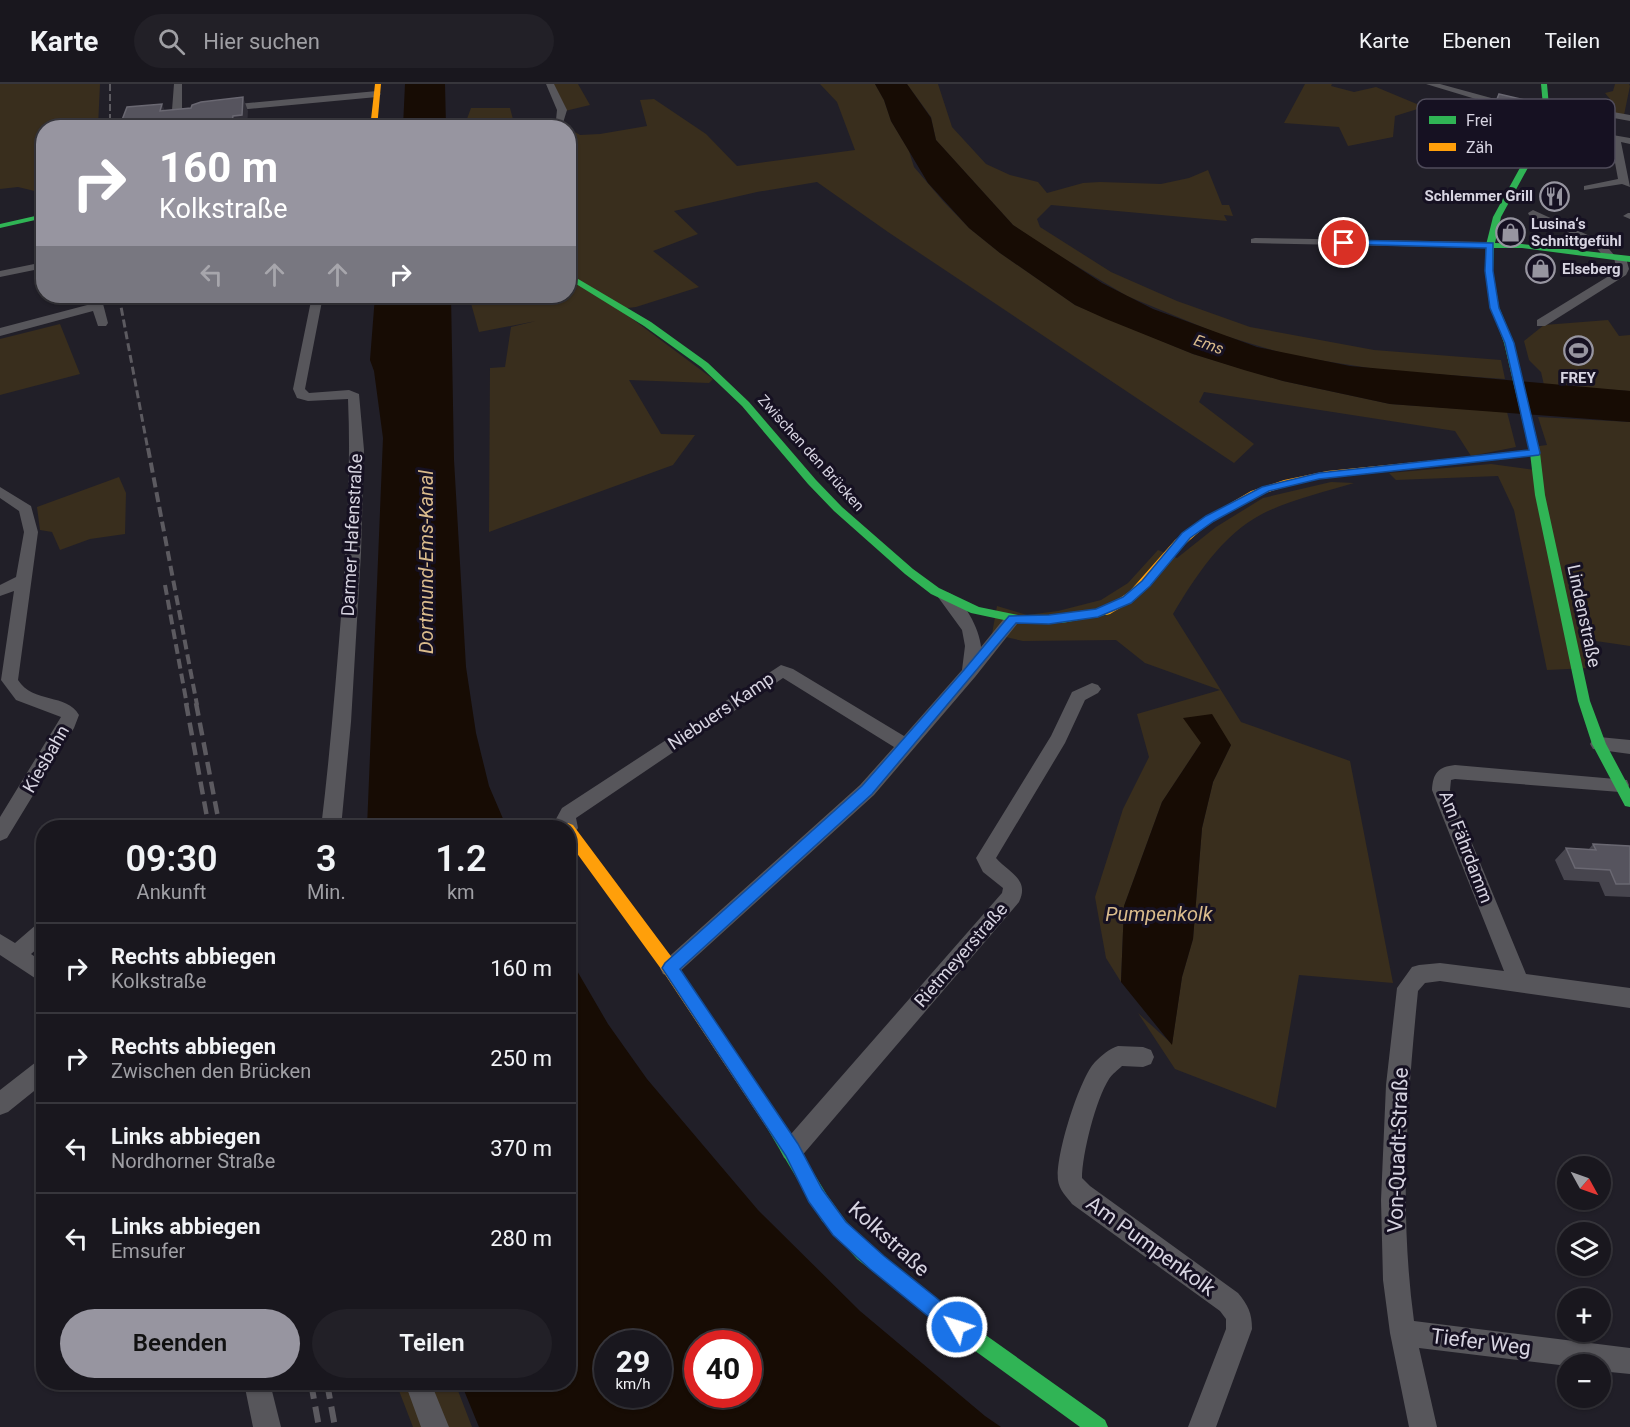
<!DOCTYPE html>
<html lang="de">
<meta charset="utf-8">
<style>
:root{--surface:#19171e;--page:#222027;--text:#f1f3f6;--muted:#9f9fa4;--line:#37363c;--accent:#9795a0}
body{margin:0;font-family:Roboto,sans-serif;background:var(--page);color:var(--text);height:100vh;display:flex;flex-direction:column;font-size:22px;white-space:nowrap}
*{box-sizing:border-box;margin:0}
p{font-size:20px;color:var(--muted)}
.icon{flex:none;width:33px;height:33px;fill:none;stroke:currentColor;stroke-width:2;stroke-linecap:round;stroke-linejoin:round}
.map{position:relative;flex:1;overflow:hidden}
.details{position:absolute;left:36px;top:736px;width:540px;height:570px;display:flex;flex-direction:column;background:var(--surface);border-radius:24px;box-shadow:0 2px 4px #0004,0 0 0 2px var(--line)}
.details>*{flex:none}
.hud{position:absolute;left:36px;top:36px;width:540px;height:183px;border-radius:24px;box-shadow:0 2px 4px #0004,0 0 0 2px var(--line);background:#9795a0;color:#fff;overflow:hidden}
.needle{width:39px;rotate:130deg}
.buttons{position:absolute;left:1557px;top:1072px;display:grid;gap:12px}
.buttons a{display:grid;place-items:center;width:54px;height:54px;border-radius:50%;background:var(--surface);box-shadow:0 2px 4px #0004,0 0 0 2px var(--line);font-size:30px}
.speed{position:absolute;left:594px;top:1246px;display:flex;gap:12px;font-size:30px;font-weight:700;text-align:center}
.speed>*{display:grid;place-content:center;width:78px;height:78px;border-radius:50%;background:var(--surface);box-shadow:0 2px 4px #0004,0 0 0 2px var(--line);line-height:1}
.speed small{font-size:15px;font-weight:400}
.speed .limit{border:9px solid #d22;background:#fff;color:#111}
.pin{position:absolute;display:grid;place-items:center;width:51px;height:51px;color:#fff;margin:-26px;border:3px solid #fff;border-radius:50%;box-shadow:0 2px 6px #0007}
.me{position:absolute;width:66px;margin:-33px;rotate:309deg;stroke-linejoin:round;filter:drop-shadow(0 0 4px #0008)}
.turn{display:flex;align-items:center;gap:21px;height:126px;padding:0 24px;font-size:27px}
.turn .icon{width:78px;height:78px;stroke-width:2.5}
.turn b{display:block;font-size:42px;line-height:51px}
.lanes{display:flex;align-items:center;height:57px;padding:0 24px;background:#0003;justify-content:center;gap:30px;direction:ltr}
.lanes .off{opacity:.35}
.eta{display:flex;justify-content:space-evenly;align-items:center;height:102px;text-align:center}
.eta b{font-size:36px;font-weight:600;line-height:42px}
.primary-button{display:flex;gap:12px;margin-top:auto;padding:12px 24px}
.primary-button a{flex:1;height:69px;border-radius:36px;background:var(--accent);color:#111;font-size:24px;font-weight:600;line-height:69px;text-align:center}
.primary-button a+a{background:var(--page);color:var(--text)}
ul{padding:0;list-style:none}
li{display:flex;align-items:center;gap:18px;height:90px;padding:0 24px;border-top:2px solid var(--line)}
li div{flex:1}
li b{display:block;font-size:22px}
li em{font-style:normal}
header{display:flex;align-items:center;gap:36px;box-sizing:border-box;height:84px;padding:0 30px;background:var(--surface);border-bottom:2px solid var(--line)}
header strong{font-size:28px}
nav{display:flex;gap:33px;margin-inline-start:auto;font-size:21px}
.search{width:420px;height:54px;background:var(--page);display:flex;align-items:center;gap:15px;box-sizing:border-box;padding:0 21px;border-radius:33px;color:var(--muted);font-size:22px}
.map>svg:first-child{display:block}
.green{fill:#392e1d}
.water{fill:#170c04;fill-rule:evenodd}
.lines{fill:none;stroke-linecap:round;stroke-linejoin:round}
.street{fill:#57565b;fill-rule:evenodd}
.fast{fill:#30b455;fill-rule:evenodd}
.slow{fill:#ff9f0a;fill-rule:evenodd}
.rail-far4{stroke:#5c5a60;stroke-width:2;stroke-dasharray:7 3;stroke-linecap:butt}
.rail-far3{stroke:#5c5a60;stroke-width:3;stroke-dasharray:8 4;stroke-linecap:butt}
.rail-far2{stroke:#5c5a60;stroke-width:4;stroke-dasharray:10 5;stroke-linecap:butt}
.rail-far1{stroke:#5c5a60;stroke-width:4.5;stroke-dasharray:13 7;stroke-linecap:butt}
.rail{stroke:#5c5a60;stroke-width:6;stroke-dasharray:16 8;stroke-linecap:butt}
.wall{fill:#47454e}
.shaded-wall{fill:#312f38}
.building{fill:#56545e;stroke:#6a6872;stroke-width:1.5}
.route{fill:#1a73e8;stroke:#114b97;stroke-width:1.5}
.labels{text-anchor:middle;stroke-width:6;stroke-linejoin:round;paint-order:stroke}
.far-poi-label{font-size:15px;font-weight:bold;fill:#d7d4e1;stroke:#161122;text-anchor:start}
.far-street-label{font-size:15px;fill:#d7d4e1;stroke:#161122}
.far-water-label{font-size:16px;font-style:italic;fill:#dabb8c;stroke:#161122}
.street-label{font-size:18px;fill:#d7d4e1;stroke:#161122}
.water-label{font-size:20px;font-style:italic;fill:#dabb8c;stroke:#161122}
.near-street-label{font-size:21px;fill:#d7d4e1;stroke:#161122}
.key{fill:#161122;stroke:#504c5b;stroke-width:1.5}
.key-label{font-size:16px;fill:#d7d4e1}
</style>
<header>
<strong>Karte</strong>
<div class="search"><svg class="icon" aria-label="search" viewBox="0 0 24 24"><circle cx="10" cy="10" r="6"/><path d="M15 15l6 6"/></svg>Hier suchen</div>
<nav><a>Karte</a><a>Ebenen</a><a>Teilen</a></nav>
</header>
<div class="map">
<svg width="1630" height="1343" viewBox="0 0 1630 1343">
<rect width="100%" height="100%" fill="#211f28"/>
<path class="green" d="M0,0h100l-2,43 -54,1 -1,65 -25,-6 -18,2z
M551,0h27l12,21 -25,6z
M820,0h55l9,16 7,21 18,30 5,16 29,34 26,27 31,25 75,52 118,49 90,27 107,23 117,8 9,35 -45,9 -16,-25 -251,-39 -5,10 55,42 -20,19 -346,-231 -71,-50 -60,10 -83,19 24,23 -45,17 46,36 -63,20 -17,2 94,70 -4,4 -80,-3 32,54 34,1 -22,30 -184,67 1,-164 15,-1 6,-40 25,-6 -57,11 -10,-36h99v-168l12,7 20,-1 47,-8 -7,-26 14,-1 52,35 31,32 118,-16 -18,-48z
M907,0h31l14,43 34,37 24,11 28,7 9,11 36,-10 17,-1 61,2 28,-6 19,-8 14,35h7l4,11 -9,-1 3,6 -176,-16 -14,14 3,8 71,45 66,29 73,26 124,23 127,10 4,19 -116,-8 -97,-15 -73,-22 -92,-38 -84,-50 -30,-21 -77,-85 -5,-23z
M1305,0h27l-1,2 23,6 22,-5 48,20 -29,9 -2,21 -45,9 -9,-19 -55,-4z
M1615,0h14l1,2 -6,29 -21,-4 7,-12 -5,-6 8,-2z
M471,24h39l5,19h-51z
M1608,236l11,16 11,-1v56l-86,-6 -3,-13 -12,-12 -5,-19 20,-16z
M60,240l20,50 -80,21v-56z
M1538,333l92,5v224l-41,-6v28l-42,2 -33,-160 -16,-34 -102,4 -7,-7 102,-9 44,6 -4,-23 16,-2z
M119,393l7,16 -1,41 -35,5 -30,11 -8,-18 -12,-2 -3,-23z
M1331,398l23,1c-30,9 -64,17 -92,31 -40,21 -67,63 -89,100l68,108 109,39 43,222 -94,-8 -23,133 -101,-39 -37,-56 34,31 10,-67 11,-38 9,-111 11,-46 18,-37 -30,-2 -39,59 -38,104 -3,76 -15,-24 -11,-61 28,-88 26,-52 -12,-43 83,-24 -75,-27 -29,-23 -93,1 -31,-7 5,-28 30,9 31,-4 43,-11 27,-17 30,-33 19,8 39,-31 47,-29z
M396,1299h59l17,44h-59z"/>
<path class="water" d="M405,0h40l1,43h-43z
M875,0h32l24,34 5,22 77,85 89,58 51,26 104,38 93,19 280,25v31l-240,-18 -107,-23 -39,-11 -51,-16 -87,-35 -31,-14 -75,-52 -31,-25 -41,-45 -37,-62 -7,-21z
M375,212h76l3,164 12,207 10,66 13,53 18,42h-140l16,-390 -9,-67 -4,-11z
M1212,630l19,31 -18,37 -11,46 -9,111 -11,38 -10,68 -51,-63 3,-76 38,-104 39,-59 -18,-25z
M569,873l39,67 39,55 111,131 102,101 125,105 16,11h-522l-18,-44h107zM608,1260h50v51h-50zM698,1260h50v51h-50z"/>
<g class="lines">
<path class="street" d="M174,0h8v24l3,1 192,-18 4,3 -4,3 -192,18 -13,-5z
M546,0h8l13,26 -4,13 -9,5h-13l15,-8 1,-10z
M1426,0h14l110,30 -5,3 -33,-7z
M1546,16l84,15v6l-87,-16v-4z
M1543,39l87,15v6l-9,-2 9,45 -8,-3 -38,6v-4l34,-7 -7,-38 -71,-13 -2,-2z
M1533,126l70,32 12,14 -2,2h-8l-10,-12 -66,-31 -1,-2z
M1628,129h2v6l-7,-3z
M1255,154l235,4 5,3 -5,3 -239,-5v-4z
M1620,171l6,3 3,11 -3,6 -81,51h-8v-6l80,-49 -3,-13z
M44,178v6l-44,9v-6z
M90,212h11l7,27 -2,3h-8l-5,-15 -93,25v-8l91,-24z
M312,212h11l-18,93 4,4 40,-3 10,4 5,56 -3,103 -10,169 -10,106h-20c9,-74 15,-149 21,-224 5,-68 9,-137 6,-205l-40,2 -11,-3 -4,-9z
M0,403l31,19 7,26 -20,148c15,24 49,13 61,35l-5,13 -67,110 -7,3v-24l61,-100 -45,-17 -15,-20 13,-89 -14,5v-11l16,-8 8,-45 -5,-21 -19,-13z
M946,508c17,4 34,38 35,55l26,-32h12l2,4 -46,58 -101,118 -197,179 -7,3 -7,-3 -3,-6 3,-6 197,-177 34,-38 -111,-69 -207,140 2,10 -3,5 -7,2v-7h-10l-2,-9 6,-11 219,-143 12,4 111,67 58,-66 3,-24 -3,-16 -24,-33 2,-4z
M1092,599l6,2 3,4 -3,4 -13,7 -20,43 -69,115c13,15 34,21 23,44l-219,256 -8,4 -8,-4 -4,-8 4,-8 218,-249 1,-5 -20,-16 -7,-14 75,-122 21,-44z
M1599,653l31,3v14l-37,-5 -3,-5 3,-5z
M1455,681l172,15 2,5 -2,5 -7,2 -165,-13 -4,1 -1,10 76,184 104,14v20l-190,-27 -15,2 -7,8c-11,110 -19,220 -4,330l216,27v26l-30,-3v-6l-32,1 -149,-18 18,79h-28l-19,-94 -7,-53 -2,-80 5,-115 11,-97 15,-21 7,-2 21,-2 64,8 -72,-181c1,-17 6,-23 23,-25z
M44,837v22l-13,11 13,9v21l-44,-29v-21l15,9 22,-19z
M1118,962l25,1 8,3 3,7 -3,7 -8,3 -21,-1c-4,4 -10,8 -13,13 -13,20 -27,75 -27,99l8,8 148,107c10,12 14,20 14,36l-36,98h-28l38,-98v-10l-6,-8 -148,-107c-5,-7 -13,-14 -14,-24 -3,-23 21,-101 37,-118 7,-7 14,-13 23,-16z
M44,975v24l-36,29 -8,3v-25l36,-28z
M244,1299h26l11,44h-28z
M405,1299h26l18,44h-28z"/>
<path class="fast" d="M1541,0h6l2,22 -3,20 -10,27 -35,64 -6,26 27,1 108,12v6l-108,-14h-28l-1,23 6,36 15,36 26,110 5,42 45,206 16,43 24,45v18l-5,-1 -33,-62 -14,-43 -43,-206 -5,-42 -26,-110 -13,-36 -6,-36 1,-26 7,-28 35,-64 12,-27 3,-20z
M44,130v4l-44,10v-4z
M568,189l83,49 57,41 41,39 67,78 26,27 71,62 26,19 40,19 39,8h44l44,-8 6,4 -2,3 -48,9h-44l-47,-10 -40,-19 -26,-20 -71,-63 -26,-27 -66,-78 -41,-39 -57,-41 -76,-47z
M773,1030l6,2 48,79 18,25 16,18 102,81 142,101 3,7h-28l-131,-95 -92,-73 -35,-38 -55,-93 -3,-6 3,-6z"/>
<path class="slow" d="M375,0h6l-4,44h-7z
M1535,366l4,1v4l-212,22 -36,8 -32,10 -53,31 -23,20 -46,52 -27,16 -4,1 -6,-4 29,-19 46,-52 23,-18 53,-31 33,-11 43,-9z
M568,739l5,2 103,138 103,153 3,6 -3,6 -6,2 -6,-2 -103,-155 -96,-132v-13h-7z"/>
<path class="rail-far4" d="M110,0v44"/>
<path class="rail-far3" d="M119,212l29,154"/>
<path class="rail-far2" d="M148,364l49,257
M165,501l22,120"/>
<path class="rail-far1" d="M186,619l23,125
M196,619l24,125"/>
<path class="rail" d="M311,1299l8,44
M327,1299l8,44"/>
</g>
<path class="wall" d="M1529,17l-14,31 -47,-6 6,-15z
M1569,17l41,19 -7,9 -29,-6h-16z
M1593,760l37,2v51l-25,-1 -6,-14 -35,-2 -9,-20 11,-12 23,1z"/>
<path class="shaded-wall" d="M243,13l5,14 -1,17h-16l2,-12z
M162,20l6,14 -8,-7z
M1615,25l-5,11 -7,9 5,-10z
M132,35l4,9h-11l-3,-8z"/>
<path class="building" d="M1499,10l30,7 -7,17 -48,-7 5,-12h18z
M243,13l-1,18 -9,1 -2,12h-102l3,-9 -10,1 5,-13 35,-3 -2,7 31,-3 1,-3 9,-3z
M1593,760l37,2v38h-14l-6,-14 -35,-2 -9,-20 30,2z"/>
<path class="route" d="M1344,156l149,3v28l6,37 15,35 26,110 -1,2 -220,24 -50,12 -55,30 -24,17 -40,48 -19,17 -33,14 -49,7 -33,-1 -144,171 -192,175 118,175 24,45 24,33 38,34 80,64 3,7 -3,7 -7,3 -7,-3 -80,-65 -37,-34 -24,-33 -23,-46 -124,-188 3,-5 197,-177 102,-116 45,-54 40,-1 47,-6 27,-12 19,-16 40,-48 24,-17 56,-29 57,-14 210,-23 -24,-107 -15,-35 -5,-37 1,-23 -145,-4 -2,-1z"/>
<defs>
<symbol id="restaurant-ring" viewBox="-11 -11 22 22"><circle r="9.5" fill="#161122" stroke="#9795a0" stroke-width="1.5"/><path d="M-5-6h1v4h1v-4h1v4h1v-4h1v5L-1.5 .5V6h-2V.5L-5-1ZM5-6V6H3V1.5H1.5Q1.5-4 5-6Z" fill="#9795a0"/></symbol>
<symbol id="shop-ring" viewBox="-11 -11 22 22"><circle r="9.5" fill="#161122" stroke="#9795a0" stroke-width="1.5"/><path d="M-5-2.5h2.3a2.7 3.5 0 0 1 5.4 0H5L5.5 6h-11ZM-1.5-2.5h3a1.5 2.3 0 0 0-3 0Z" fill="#9795a0"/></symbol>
<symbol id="stadium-ring" viewBox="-11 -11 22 22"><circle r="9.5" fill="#161122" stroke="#9795a0" stroke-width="1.5"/><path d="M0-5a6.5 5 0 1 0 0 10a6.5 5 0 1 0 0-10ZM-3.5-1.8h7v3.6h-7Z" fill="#9795a0"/></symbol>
</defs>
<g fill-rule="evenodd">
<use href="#restaurant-ring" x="1538" y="96" width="33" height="33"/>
<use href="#shop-ring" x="1494" y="132" width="33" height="33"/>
<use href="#shop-ring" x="1524" y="168" width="33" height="33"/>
<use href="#stadium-ring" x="1562" y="250" width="33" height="33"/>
</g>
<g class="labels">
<g class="far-poi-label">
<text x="1533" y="117" text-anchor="end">Schlemmer Grill</text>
<text x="1531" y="145">Lusina‘s<tspan x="1531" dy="17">Schnittgefühl</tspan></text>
<text x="1562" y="190">Elseberg</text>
<text x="1578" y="299" text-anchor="middle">FREY</text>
</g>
<g class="far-street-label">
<text transform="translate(811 369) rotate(48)" y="5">Zwischen den Brücken</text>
</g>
<g class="far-water-label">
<text transform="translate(1209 260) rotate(20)" y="6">Ems</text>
</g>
<g class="street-label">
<text transform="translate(352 451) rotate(-87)" y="6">Darmer Hafenstraße</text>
<text transform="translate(1584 532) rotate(78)" y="6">Lindenstraße</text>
<text transform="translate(721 627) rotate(-34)" y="6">Niebuers Kamp</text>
<text transform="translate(46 675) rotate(-60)" y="6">Kiesbahn</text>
<text transform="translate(1466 763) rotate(69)" y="6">Am Fährdamm</text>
<text transform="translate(961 871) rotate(-49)" y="6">Rietmeyerstraße</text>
</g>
<g class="water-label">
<text transform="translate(426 478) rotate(-90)" y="7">Dortmund-Ems-Kanal</text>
<text x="1159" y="837">Pumpenkolk</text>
</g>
<g class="near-street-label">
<text transform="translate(1398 1066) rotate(-88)" y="7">Von-Quadt-Straße</text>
<text transform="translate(889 1155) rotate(42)" y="7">Kolkstraße</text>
<text transform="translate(1151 1162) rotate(36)" y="7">Am Pumpenkolk</text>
<text transform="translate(1481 1258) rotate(7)" y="7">Tiefer Weg</text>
</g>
</g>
<rect x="1417" y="15" width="198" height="69" rx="9" class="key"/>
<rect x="1429" y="32" width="27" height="8" fill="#30b455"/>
<rect x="1429" y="59" width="27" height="8" fill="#ff9f0a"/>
<g class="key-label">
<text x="1466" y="42">Frei</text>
<text x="1466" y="69">Zäh</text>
</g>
</svg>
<div class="buttons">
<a><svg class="needle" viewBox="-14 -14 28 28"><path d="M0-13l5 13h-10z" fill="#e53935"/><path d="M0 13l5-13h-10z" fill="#9f9fa4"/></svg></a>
<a><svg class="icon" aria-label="layers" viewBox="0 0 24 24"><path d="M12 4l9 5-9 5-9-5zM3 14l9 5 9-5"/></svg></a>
<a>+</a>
<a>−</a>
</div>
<div class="speed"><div>29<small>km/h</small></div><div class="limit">40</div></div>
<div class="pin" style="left:1344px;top:159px;background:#d93025"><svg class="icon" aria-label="arrive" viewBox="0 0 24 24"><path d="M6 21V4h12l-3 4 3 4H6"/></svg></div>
<svg class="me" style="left:957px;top:1243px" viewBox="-20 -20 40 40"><circle r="17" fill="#1a73e8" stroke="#fff" stroke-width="3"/><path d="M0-11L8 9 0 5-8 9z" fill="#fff"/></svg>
<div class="hud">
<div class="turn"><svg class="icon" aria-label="right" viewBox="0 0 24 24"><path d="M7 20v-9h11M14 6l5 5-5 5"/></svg><div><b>160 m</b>Kolkstraße</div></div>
<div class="lanes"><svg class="icon off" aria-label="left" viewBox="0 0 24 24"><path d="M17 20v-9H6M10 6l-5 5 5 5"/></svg><svg class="icon off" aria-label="ahead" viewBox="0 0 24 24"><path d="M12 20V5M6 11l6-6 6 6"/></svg><svg class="icon off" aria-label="ahead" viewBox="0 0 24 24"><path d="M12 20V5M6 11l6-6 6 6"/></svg><svg class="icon" aria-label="right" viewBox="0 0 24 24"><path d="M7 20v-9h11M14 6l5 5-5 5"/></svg></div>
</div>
<section class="details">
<div class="eta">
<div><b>09:30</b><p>Ankunft</p></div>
<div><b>3</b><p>Min.</p></div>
<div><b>1.2</b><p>km</p></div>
</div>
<ul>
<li><svg class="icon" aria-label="right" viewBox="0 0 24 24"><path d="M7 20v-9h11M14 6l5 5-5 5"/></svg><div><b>Rechts abbiegen</b><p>Kolkstraße</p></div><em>160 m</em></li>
<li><svg class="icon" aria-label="right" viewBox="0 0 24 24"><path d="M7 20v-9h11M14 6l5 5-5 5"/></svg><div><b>Rechts abbiegen</b><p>Zwischen den Brücken</p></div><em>250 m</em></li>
<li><svg class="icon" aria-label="left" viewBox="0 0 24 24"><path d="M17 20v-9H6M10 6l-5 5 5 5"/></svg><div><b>Links abbiegen</b><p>Nordhorner Straße</p></div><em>370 m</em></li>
<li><svg class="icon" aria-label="left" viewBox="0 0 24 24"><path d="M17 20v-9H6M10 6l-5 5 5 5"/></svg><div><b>Links abbiegen</b><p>Emsufer</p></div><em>280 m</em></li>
</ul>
<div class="primary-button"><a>Beenden</a><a>Teilen</a></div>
</section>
</div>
